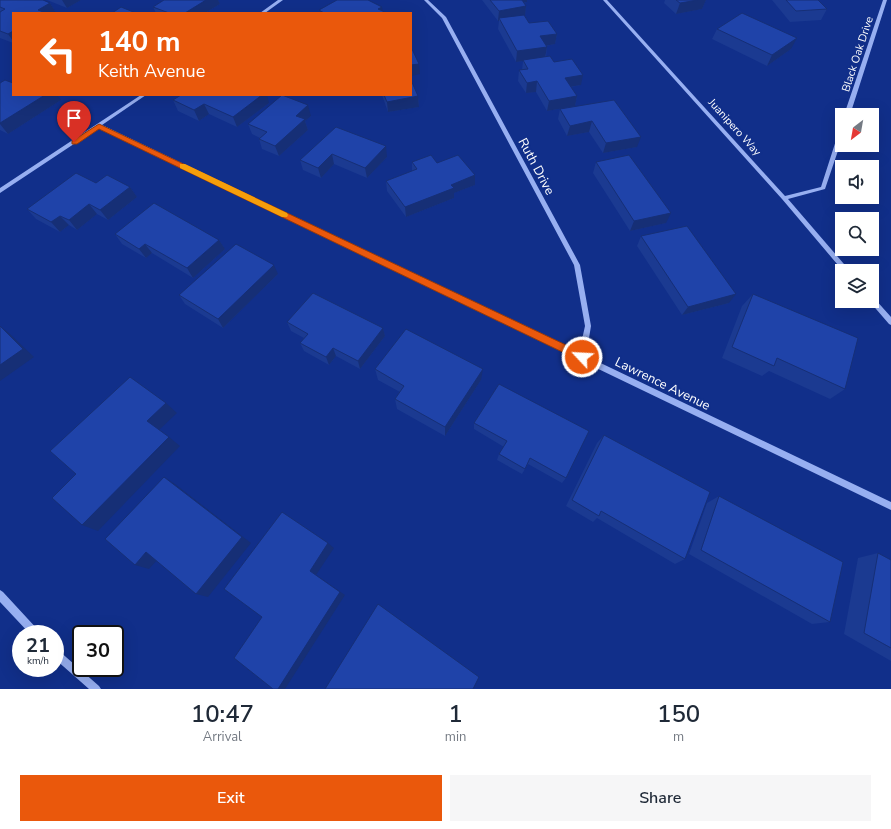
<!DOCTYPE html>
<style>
:root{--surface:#fff;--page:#f6f6f7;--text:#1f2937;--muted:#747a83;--accent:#ea580c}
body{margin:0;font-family:"Nunito Sans",sans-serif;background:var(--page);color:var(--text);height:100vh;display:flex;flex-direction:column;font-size:15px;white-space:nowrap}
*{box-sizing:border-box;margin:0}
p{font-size:13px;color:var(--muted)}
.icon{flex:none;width:22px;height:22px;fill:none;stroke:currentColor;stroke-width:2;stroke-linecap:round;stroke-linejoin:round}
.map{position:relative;height:689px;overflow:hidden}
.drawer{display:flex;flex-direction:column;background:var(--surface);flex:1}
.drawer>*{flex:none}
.guide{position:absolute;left:12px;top:12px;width:400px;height:84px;border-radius:0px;box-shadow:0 4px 16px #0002;background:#ea580c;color:#fff;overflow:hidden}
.needle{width:26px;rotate:211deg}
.controls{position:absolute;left:835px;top:108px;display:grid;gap:8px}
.controls a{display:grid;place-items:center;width:44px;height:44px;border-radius:0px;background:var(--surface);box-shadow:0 4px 16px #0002;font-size:20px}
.speed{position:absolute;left:12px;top:625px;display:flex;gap:8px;font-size:20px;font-weight:700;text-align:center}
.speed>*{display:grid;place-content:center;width:52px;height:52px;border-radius:50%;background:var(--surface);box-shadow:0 4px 16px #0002;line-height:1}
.speed small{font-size:10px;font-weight:400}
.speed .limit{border:2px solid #111;border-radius:6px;background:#fff;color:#111}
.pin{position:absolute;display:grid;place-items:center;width:34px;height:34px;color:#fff;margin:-41px -17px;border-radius:50% 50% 50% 0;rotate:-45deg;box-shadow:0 0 4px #0007}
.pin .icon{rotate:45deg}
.me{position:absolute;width:44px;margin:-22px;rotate:295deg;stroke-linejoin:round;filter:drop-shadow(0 0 3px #0008)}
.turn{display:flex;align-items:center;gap:14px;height:84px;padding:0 20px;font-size:18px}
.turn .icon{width:52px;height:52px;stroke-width:2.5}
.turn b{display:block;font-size:28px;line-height:34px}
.eta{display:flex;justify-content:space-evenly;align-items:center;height:68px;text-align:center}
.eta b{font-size:24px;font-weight:600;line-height:28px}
.primary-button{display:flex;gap:8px;margin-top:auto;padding:8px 20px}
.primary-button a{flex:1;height:46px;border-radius:0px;background:var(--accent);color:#fff;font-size:16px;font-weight:600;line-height:46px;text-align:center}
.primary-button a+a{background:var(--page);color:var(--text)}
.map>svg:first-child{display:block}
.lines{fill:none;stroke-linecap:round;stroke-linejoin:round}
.minor{fill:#97aff1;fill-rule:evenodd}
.wall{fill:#1b3a91}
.shaded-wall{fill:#162f76}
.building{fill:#1f43a9;stroke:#162f76}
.route{fill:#ea580c;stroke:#983908}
.slow{fill:#f59e0b}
.labels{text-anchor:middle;stroke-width:4;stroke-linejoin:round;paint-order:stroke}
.far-street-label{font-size:11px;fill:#fff;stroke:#112f8a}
.street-label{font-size:13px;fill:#fff;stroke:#112f8a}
</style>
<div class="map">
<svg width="891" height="689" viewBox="0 0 891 689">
<rect width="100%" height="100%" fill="#112f8a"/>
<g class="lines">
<path class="minor" d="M278,0h5l-18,13h-5z
M424,0h4l18,17 134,248 11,61 -5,30 305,146v8l-793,-382 -98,65v-5l141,-93h5l-44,30 477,228 6,-27 -11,-61 -132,-247z
M603,0h4l178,196 36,-9 18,-56 3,-2v10l-17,50 -37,10 62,72h-7l-61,-72z
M883,0h4l-37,115h-6z
M872,297l2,1 17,19v8l-2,-1 -19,-22 -1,-1h3z
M0,590l3,2 36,39 2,3h-11l-30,-32z
M55,648l3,2 41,36 2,3h-12l-34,-30z"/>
</g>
<path class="wall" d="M0,0l50,3 6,10h-43v30l-13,-5z
M47,0h34l-14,8z
M164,0h54l2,4 -15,9h-49l-3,-6z
M482,0h45v2l-3,1 2,3 -1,10 4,7 28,11 -2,10 -9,2 1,1 -1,10 8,5 27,23 -10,2 6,9 -2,10 -28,5 -11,-19 -10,1 -8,-12 1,-11h3l1,-9 -7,1 -18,-33 1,-8h-1z
M665,0h41l-4,9 -26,5 -12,-11z
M772,0h47l-1,1 9,8 -6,11 -31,2z
M717,29l74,20 -24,17 -55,-27z
M0,83l13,12 48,5 -53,34 -8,-4z
M382,95h29l7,1 1,11 -31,5z
M173,100l96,3 -32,24 -28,-13 -10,7 -21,-10z
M614,100l23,47 -34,6 -14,-21 -22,4 -9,-17 2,-10z
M311,116l-6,5 3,9 -29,26 -17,-7 -3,-10 1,-1 -8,-4 -4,-10z
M336,127l51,30 -20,21 -33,-14 -13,14 -18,-8 -3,-10z
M412,162l25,1 38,12v10l-21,8v5l-48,19 -19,-26 -1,-10 26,-10z
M596,162l70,61 -36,8 -37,-58z
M96,183l34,4 7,10 -29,23 -11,-6 -20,16 -8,-5 -9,7 -24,-13 -9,-10z
M115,234l104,6 6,9 -32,29 -41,-25 -6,5 -24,-14z
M641,236l88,67 -47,12 -45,-69z
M278,274l-55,54 -38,-24 -6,-9z
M753,294l92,95 -15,10 -61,-28 -7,5 -40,-18 20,-52z
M287,322l96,6 2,8 -25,33 -24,-13 -7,9 -25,-14 -4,-8 4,-5 -13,-7z
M375,369l106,11 -36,56 -48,-27 -2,-10 5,-7 -22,-12z
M499,384l67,94 -4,5 -34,-19 -6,10 -25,-14 2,-6 5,-7 -30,-18v-6z
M604,435l81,124 -10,5 -78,-46 -4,4 -27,-16 31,-63z
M719,496l111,126 -18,2 -123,-70 18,-51z
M878,553l13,7v101l-47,-27 14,-76z"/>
<path class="shaded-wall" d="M62,0h19l-14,8z
M206,0h12l2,4 -15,9h-20z
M516,0h11v2l-12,2z
M694,0h12l-4,9 -26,5 4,-11z
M50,3l6,10h-15l-3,-3z
M526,6l-1,10 -24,5 -2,-3v3h-1l1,-10z
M382,7l1,6 -5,-4z
M13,31v10l-5,-7z
M557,34l-2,10 -16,3 1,-11z
M797,38l-6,11 -24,17 5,-11z
M547,47l-2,11 -29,4 1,-11z
M419,64l1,10 -9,2v-11z
M583,75l-2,10 -18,3 2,-10z
M537,81l-1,11 -10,1 1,-10z
M45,95h12l4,5 -53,34 -8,-10v-1z
M262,95h5l2,8 -32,24 -4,-10z
M418,96l1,11 -31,5 -1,-10z
M577,96l-2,10 -28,5 2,-10z
M204,104l5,10 -10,7 -5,-11z
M308,105l3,11 -6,5 3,9 -29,26 -4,-10 21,-30z
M592,121l-3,11 -22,4 3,-10z
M641,137l-4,10 -34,6 3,-10z
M386,146l1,11 -20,21 -2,-10z
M332,154l2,10 -13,14 -3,-10z
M475,175v10l-21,8v5l-48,19 -1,-10 46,-22z
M130,187l7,10 -29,23 -8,-10z
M89,204l8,10 -20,16 -8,-10z
M671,213l-5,10 -36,8 4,-10z
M60,216l9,9 -9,7 -9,-10z
M219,240l6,9 -32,29 -6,-10z
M145,244l7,9 -6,5 -7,-9z
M274,265l4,9 -55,54 -5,-9z
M736,294l-7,9 -47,12 6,-8z
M0,326l9,7 25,24 -34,24z
M383,328l2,8 -25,33 -2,-8z
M333,348l3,8 -7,9 -3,-8z
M483,369l-2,11 -36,56v-9z
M166,403l11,10 -18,17 -12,-9z
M169,437l11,9 -82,85 -16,-6z
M164,477l11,7 76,59 -43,54 -12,-3z
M328,543l6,5 -18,27 29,20 -60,94h-7l32,-118z
M146,552l14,5 -11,12 -14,-4z"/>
<path class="building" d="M0,0h43l7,3 -12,7 8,3h-33v18l-5,3 -8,-3v-19l5,-3 -5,-2z
M164,0h42l-21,13h-16l-16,-6z
M337,0h31l14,7 -4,2 9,4h-63l-5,-3z
M490,0h32l4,6 -27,5z
M676,0h22l-18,3z
M786,0h32l9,9 -31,2z
M121,7l15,6h-24z
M742,13l55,25 -25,17 -55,-26z
M524,15l5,8 19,-2 9,13 -17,2 7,11 -30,4 -18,-33z
M412,49l7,15 -8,1v-15z
M550,56l4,6 18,-3 11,16 -18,3 12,18 -28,5 -12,-20 -10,2 -8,-13 9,-1 -5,-9z
M5,80l8,3v12h32l-45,28v-40z
M411,80l7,16 -31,6 -3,-7h27z
M181,95h81l-29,22 -29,-13 -10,6 -21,-10z
M282,95l26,10 -12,11 9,3 -30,27 -16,-7 8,-7 -19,-8z
M614,100l27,37 -35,6 -14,-22 -22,5 -10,-17z
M336,127l50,19 -21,22 -33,-14 -14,14 -18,-8z
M431,155l6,8 21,-8 17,20 -24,10 3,3 -49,19 -19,-26 31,-12 -5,-7z
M629,155l42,58 -37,8 -38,-59z
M76,173l20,10 11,-8 23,12 -30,23 -11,-6 -20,16 -9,-4 -9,6 -24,-13z
M154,203l65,37 -32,28 -42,-24 -6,5 -24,-15z
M687,226l49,68 -48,13 -47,-71z
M236,244l38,21 -56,54 -39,-24z
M313,293l70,35 -25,33 -25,-13 -7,9 -26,-14 8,-9 -21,-12z
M753,294l105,44 -13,51 -68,-31 -3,8 -42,-19z
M0,326l23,23 -23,16z
M406,329l77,40 -38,58 -50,-28 9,-13 -29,-17z
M130,377l36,26 -19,18 22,16 -87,88 -30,-27 24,-24 -26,-23z
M499,384l90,47 -23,47 -36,-20 -5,11 -26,-15 8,-13 -33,-18z
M604,435l106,57 -25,67 -84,-48 -2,5 -27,-16z
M164,477l78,60 -46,57 -50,-42 -11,13 -30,-26z
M719,496l124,66 -13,60 -129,-72z
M282,512l46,31 -18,28 30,21 -62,97h-5l-39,-31 28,-41 -38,-28z
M878,553l13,7v88l-27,-15z
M378,604l101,73 -6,12h-148z"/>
<path class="route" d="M99,124l486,230 1,3 -1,3h-6l-480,-231 -22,15h-5v-3z"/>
<path class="slow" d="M180,164h5l102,49 1,2 -1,2h-5l-102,-49z"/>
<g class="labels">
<g class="far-street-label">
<text transform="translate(857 54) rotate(-72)" y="4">Black Oak Drive</text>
<text transform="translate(735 127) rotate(48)" y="4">Juanipero Way</text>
</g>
<g class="street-label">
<text transform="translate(537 166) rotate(62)" y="5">Ruth Drive</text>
<text transform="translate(663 383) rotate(26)" y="5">Lawrence Avenue</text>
</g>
</g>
</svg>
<div class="controls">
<a><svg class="needle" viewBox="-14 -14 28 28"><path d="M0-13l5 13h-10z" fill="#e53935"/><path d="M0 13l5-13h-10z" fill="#747a83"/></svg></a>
<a><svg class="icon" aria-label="sound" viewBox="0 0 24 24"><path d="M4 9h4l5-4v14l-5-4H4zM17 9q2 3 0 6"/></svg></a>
<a><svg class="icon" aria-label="search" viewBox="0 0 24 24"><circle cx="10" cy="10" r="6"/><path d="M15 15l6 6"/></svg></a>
<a><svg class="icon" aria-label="layers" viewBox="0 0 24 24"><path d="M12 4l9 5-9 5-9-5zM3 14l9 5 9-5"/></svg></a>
</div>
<div class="speed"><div>21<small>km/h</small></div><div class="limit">30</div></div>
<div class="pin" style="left:74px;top:142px;background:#d93025"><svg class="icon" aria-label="arrive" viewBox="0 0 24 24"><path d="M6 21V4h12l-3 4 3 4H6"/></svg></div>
<svg class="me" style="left:582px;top:357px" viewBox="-20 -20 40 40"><circle r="17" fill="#ea580c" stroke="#fff" stroke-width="3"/><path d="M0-11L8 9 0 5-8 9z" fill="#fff"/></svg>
<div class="guide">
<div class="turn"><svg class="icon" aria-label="left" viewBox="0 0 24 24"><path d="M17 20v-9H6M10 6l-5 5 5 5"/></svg><div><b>140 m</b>Keith Avenue</div></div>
</div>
</div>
<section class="drawer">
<div class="eta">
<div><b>10:47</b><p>Arrival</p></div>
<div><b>1</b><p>min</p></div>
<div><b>150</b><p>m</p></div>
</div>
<div class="primary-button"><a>Exit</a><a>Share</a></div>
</section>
